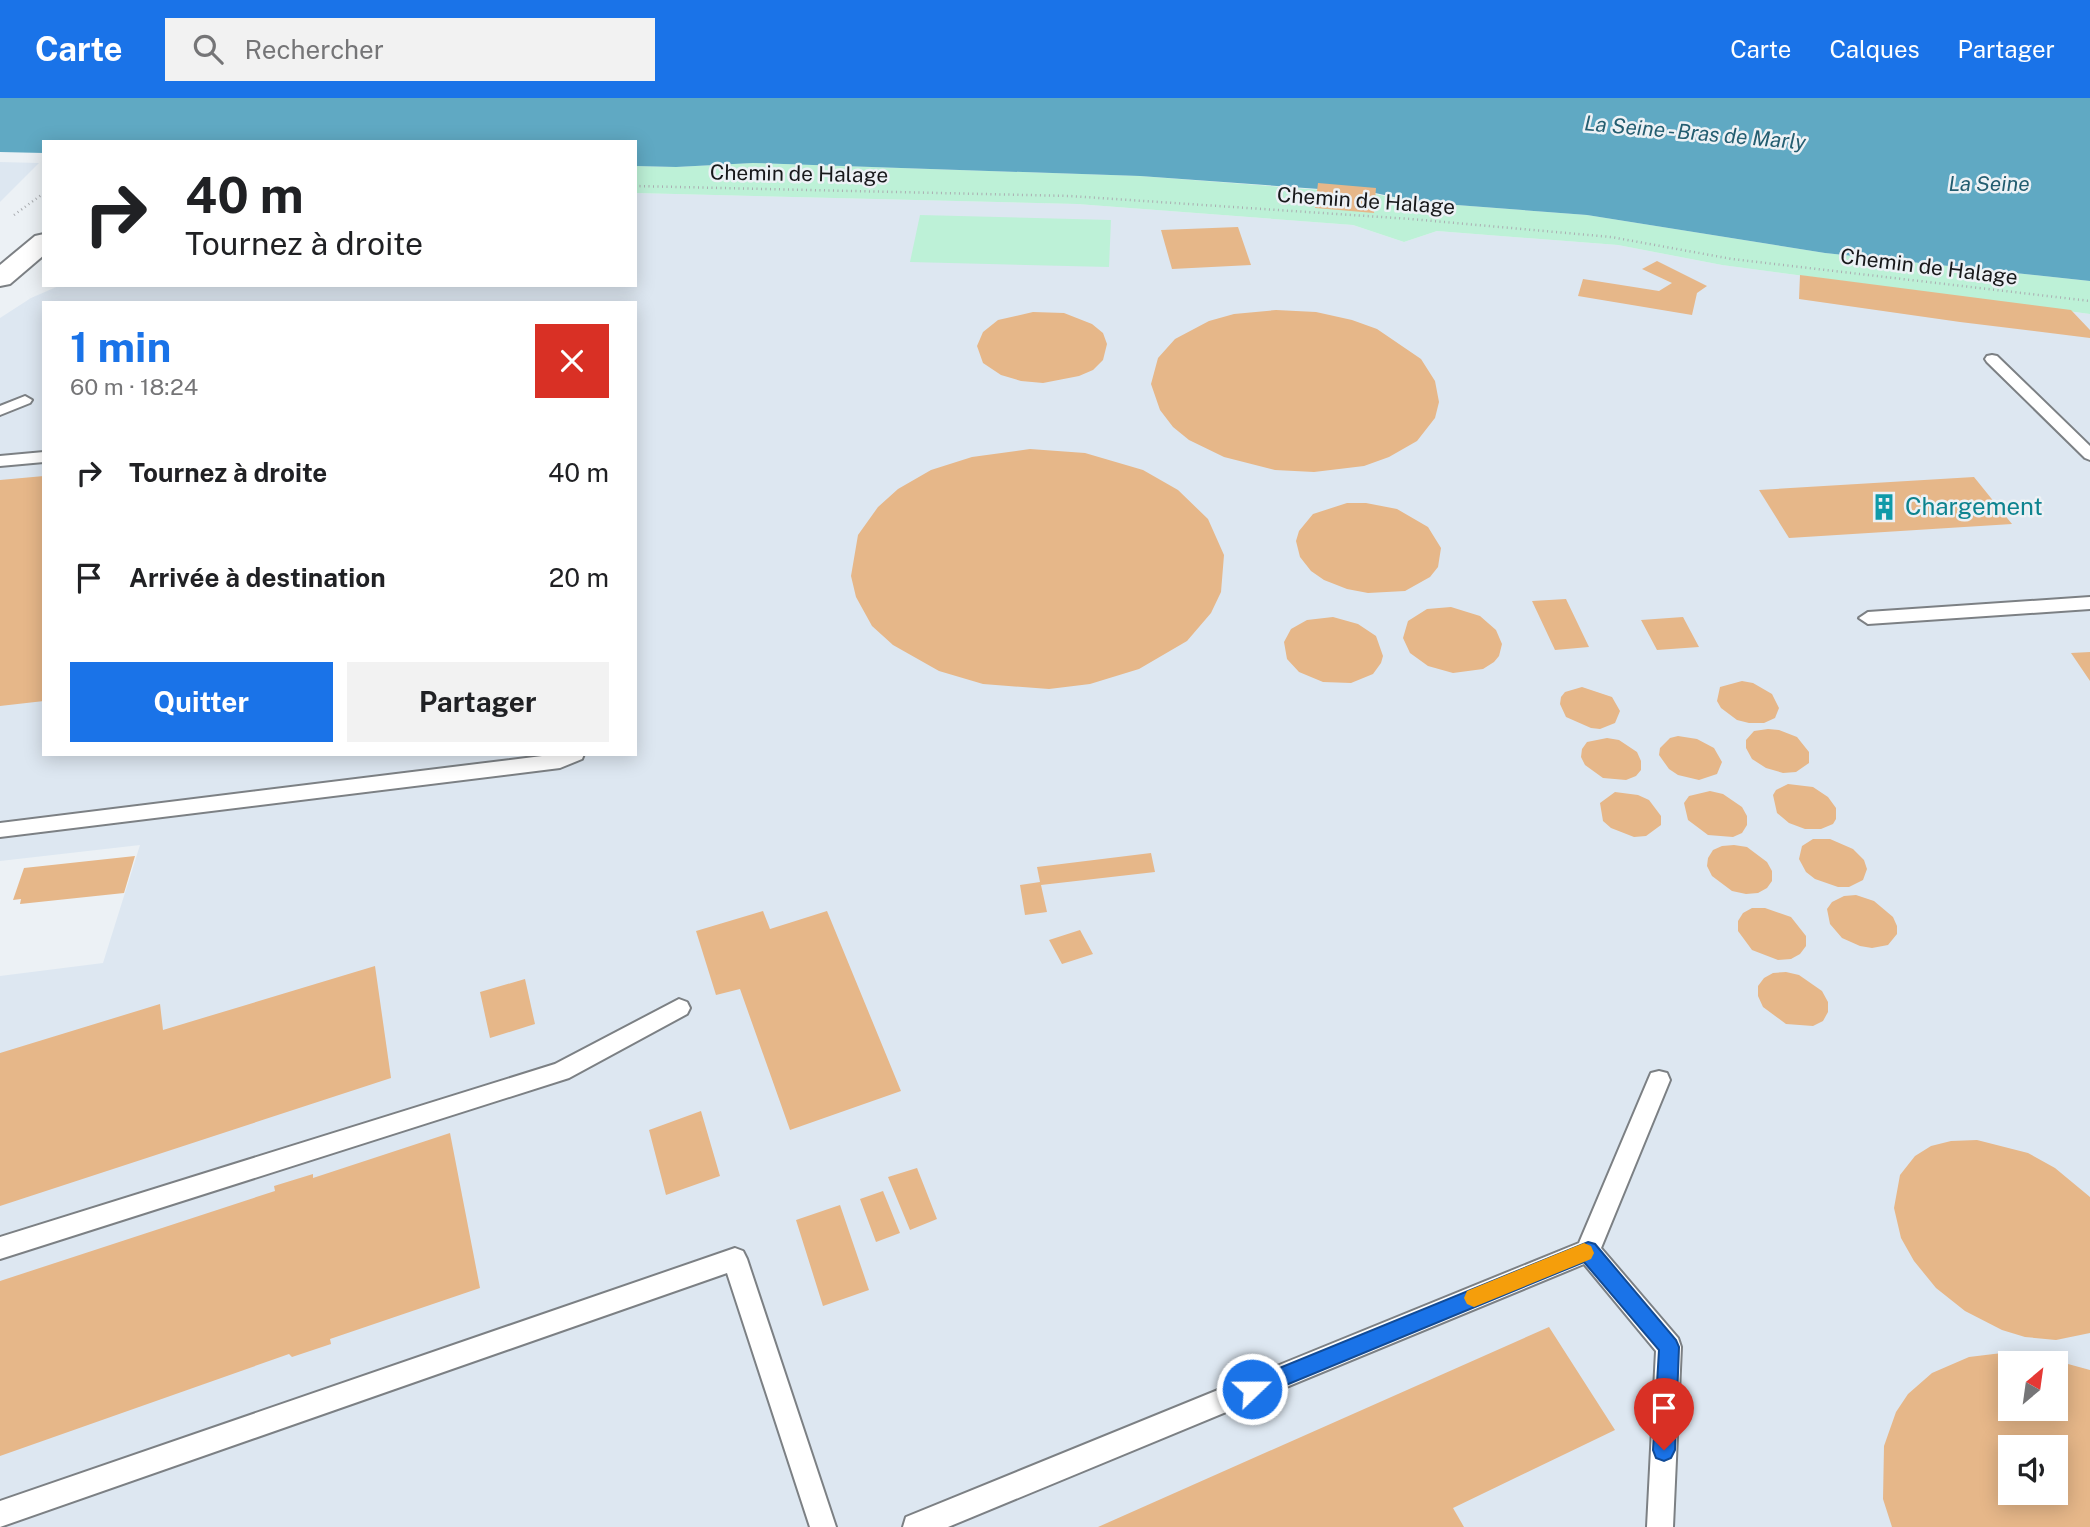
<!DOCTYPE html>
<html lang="fr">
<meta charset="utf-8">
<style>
:root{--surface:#fff;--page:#f2f2f2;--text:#202124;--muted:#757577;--accent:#1a73e8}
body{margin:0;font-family:"Public Sans",sans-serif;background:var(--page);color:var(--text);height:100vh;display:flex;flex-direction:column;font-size:26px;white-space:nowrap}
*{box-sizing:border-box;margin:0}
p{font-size:23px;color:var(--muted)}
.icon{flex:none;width:38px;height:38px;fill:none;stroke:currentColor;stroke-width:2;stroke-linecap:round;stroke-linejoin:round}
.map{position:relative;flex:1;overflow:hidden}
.panel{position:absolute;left:42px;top:203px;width:595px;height:455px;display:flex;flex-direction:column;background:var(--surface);border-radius:0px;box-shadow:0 4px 18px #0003}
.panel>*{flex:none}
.hud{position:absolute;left:42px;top:42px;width:595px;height:147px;border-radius:0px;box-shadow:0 4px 18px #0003;background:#fff;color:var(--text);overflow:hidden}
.needle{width:46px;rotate:29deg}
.tools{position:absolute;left:1998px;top:1253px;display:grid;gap:14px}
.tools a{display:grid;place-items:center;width:70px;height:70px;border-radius:0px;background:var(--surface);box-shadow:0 4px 18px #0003;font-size:35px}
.pin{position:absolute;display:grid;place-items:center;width:60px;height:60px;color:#fff;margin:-72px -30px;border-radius:50% 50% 50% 0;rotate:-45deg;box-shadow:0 0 7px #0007}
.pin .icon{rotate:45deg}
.me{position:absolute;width:77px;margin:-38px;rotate:68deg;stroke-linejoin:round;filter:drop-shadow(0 0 5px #0008)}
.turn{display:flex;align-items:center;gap:24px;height:147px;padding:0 28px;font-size:32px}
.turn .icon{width:91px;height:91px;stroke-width:2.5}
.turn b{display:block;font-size:49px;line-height:60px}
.round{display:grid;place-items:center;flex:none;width:74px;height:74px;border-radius:0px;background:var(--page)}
.head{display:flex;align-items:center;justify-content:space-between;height:119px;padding:0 28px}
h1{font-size:42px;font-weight:700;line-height:52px;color:var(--accent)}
.button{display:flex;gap:14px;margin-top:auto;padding:14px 28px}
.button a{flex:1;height:80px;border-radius:0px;background:var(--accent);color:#fff;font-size:28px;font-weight:700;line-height:80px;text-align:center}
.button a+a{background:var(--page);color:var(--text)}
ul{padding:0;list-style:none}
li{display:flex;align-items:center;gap:21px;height:105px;padding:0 28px}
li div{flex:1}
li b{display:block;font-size:26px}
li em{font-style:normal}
header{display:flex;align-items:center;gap:42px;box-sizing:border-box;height:98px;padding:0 35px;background:var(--accent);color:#fff}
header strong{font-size:33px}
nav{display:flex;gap:38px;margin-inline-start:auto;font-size:24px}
.search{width:490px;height:63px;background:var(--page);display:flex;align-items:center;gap:18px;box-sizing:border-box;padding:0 24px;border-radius:0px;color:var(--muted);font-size:26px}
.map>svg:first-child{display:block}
.built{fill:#dde7f1;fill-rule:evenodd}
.green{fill:#bdf1d7}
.water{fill:#60a9c3}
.building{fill:#e6b789;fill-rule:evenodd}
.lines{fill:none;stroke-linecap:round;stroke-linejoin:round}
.service-casing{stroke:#7c8084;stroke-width:4}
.minor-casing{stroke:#7c8084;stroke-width:4}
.path{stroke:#aaadb1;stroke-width:2.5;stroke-dasharray:1 3.5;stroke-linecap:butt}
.service{fill:#fff;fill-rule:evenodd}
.minor{fill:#fff;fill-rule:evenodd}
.route{fill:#1a73e8;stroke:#114b97;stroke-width:2}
.slow{fill:#f59e0b}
.labels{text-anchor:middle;stroke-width:5;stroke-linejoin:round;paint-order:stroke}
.far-water-label{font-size:21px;font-style:italic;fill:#235d70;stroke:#ecf1f5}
.far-street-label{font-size:21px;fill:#18191b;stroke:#ecf1f5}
.culture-label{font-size:24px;fill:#0d838f;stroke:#ecf1f5;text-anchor:start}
</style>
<header>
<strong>Carte</strong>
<div class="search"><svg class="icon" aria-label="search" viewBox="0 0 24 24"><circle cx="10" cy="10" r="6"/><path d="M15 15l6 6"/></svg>Rechercher</div>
<nav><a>Carte</a><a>Calques</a><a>Partager</a></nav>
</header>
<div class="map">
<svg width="2090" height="1429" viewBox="0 0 2090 1429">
<rect width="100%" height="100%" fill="#ecf1f5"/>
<path class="built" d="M0,64l39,1 -39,39z
M635,95l442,11 276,21 51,17 33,-11 181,14 104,20 368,49v1213h-2090v-551l103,-13 37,-118 -140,16v-543l31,-20 30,-13h574zM44,205h591v451h-591zM2011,1265h45v46h-45zM2011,1349h45v46h-45z"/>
<path class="green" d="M753,65l387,13 235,18 42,8 170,13 238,38 265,28v33l-368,-49 -104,-20 -181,-14 -33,11 -51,-17 -276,-21 -442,-11v-27l41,1z
M920,117l191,5 -2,47 -199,-5z"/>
<path class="water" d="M0,0h2090v183l-265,-28 -238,-38 -170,-13 -42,-9 -235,-17 -387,-13 -77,4 -41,-1v-24h-591v11l-44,-1z"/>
<path class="building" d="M1318,85l58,5 -2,25 -59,-5z
M1238,129l13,38 -79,4 -11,-39z
M1657,163l50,25 -10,7 -5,22 -114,-19 5,-17 76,12 13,-8 -30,-14z
M1800,177l271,35 19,20v8l-130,-16 -161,-23z
M1276,212l40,2 36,8 25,9 44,30 14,22 4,21 -4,16 -18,23 -28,16 -25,9 -50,6 -39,-2 -51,-13 -35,-17 -16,-13 -13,-17 -9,-26 7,-26 17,-19 34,-18 25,-7z
M1033,214l31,1 28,11 11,9 4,11 -4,16 -10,10 -14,6 -36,7 -22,-2 -20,-6 -18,-12 -6,-17 6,-14 15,-12z
M1030,351l55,4 58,17 35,20 30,29 16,36 -3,37 -10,21 -24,28 -48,28 -49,15 -41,5 -66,-5 -44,-13 -46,-26 -21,-19 -16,-29 -5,-21 7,-41 20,-28 20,-18 33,-19 41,-13z
M44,378v225l-44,5v-226z
M1974,379l38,47 -223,14 -30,-48z
M1347,405h19l31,6 31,18 13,21 -3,19 -8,10 -25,14 -37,2 -21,-4 -23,-9 -13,-9 -11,-14 -4,-16 3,-10 14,-17z
M1566,501l23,48 -34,3 -23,-49z
M1451,509l29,9 16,14 6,14 -3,12 -5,6 -11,7 -30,4 -25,-7 -18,-13 -7,-15 5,-17 19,-12z
M1333,519l25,7 18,12 7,20 -2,7 -8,11 -22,9 -28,-1 -24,-10 -12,-13 -3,-17 7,-13 16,-9z
M1683,519l16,30 -42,3 -16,-30z
M2090,554v29l-19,-28z
M1742,583l11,2 19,11 7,14 -4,10 -11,5h-15l-12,-3 -16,-12 -4,-7 3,-14z
M1582,589l30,10 8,14 -5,12 -15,6 -9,-1 -25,-11 -6,-13 1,-7 4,-5z
M1768,631l11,1 18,7 12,15v11l-13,9 -13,1 -17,-5 -14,-9 -6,-11v-8l8,-9z
M1678,638l19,3 17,9 8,14 -5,12 -18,6 -21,-5 -9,-6 -10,-14 1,-7 10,-10z
M1607,640l12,2 18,12 4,9v9l-5,6 -10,4 -23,-2 -18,-13 -4,-8 1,-8 5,-7z
M1788,686l25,3 15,10 8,11v11l-3,5 -12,5h-16l-16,-6 -12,-10 -4,-18 3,-5z
M1710,693l13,3 19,13 5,9v9l-5,8 -9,4 -25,-2 -20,-15 -4,-17 5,-7z
M1615,694l23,3 11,5 12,16v9l-15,11 -12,1 -23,-9 -8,-7 -3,-18z
M1813,741h17l23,10 11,11 3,9 -4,11 -14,7h-11l-23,-8 -9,-7 -7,-13 3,-13z
M1734,747l13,2 20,15 5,9v10l-5,7 -9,5 -12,1 -14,-3 -20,-15 -5,-10 1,-8 5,-8 9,-4z
M1151,755l4,19 -114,13 6,27 -22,3 -5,-30 20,-3 -3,-15z
M135,758l-11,37 -104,11 1,-5 -8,1 11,-32z
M1856,797l18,6 19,16 4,9v8l-9,11 -16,3 -12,-2 -18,-8 -12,-14 -3,-15 5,-7 12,-6z
M1752,810h13l26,9 15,19v10l-6,8 -9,5 -13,1 -26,-10 -14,-19v-10l5,-8z
M763,813l7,18 57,-18 74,180 -111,39 -50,-141 -24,6 -20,-64z
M1080,832l13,24 -31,10 -13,-24z
M375,868l16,112 -391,128v-153l160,-49 3,26z
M1786,874l13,3 23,16 6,11v10l-5,9 -10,5 -27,-2 -23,-17 -5,-11v-10l6,-8 9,-5z
M525,881l10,45 -45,14 -10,-46z
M701,1013l19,65 -54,19 -17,-65z
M450,1035l30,155 -150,51 1,5 -39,13 -3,-3 -289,102v-175l275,-90 -1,-5 39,-12v4z
M1977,1042l51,13 27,15 35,29v136l-34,7 -31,-3 -23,-7 -37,-19 -29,-23 -22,-27 -13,-23 -7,-30 6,-33 15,-19 16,-10 20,-5z
M917,1070l20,51 -27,11 -22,-53z
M883,1093l17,42 -24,9 -16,-43z
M840,1107l29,85 -46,16 -27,-86z
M1549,1229l66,103 -162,78 11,19h-366z
M2002,1255l33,2 55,15v157h-198l-9,-28 1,-53 12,-34 12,-18 24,-21 37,-16zM2011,1265h45v46h-45zM2011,1349h45v46h-45z"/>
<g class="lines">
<defs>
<path id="service" d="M1992,257l5,1 93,90v14l-5,-2 -98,-96 -2,-3 2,-3z
M25,298l7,4 -2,3 -30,12v-9z
M44,354v10l-44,4v-10z
M2090,499v12l-222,15 -9,-6 9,-6z
M558,656h26l-2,5 -22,9 -560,69v-14z
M679,901l8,3 3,6 -3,6 -118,64 -569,181v-22l555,-173z
M1659,973l8,2 3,7 -69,168 77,90 3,9 -8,180h-26l9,-176 -72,-87 -636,263h-45l3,-10 673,-274 69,-163 3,-7z
M735,1150l8,3 4,8 89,268h-26l-83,-254 -727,254v-26z"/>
<path id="minor" d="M44,136v21l-34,29 -10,2v-21l35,-29z"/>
</defs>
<use href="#service" class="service-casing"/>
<use href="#minor" class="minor-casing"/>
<path class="path" d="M635,88l435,10 341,23 200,18 121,22 358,42
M14,117l30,-22"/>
<use href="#service" class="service"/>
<use href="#minor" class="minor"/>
</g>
<path class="route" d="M1588,1144l7,2 81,96 3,7 -4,103 -4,8 -7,3 -8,-3 -3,-8 6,-100 -75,-88 -332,137 -7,-3 -4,-7 4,-7z"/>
<path class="slow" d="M1584,1145l7,3 3,7 -3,6 -117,48 -7,-3 -3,-6 3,-7z"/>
<defs>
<symbol id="building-bare" viewBox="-9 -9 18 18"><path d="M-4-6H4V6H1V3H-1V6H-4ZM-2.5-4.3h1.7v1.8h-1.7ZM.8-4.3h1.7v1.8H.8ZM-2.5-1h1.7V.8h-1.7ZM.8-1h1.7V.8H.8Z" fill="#0f9aa8" stroke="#ecf1f5" stroke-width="2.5" paint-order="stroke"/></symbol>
</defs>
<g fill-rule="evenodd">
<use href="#building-bare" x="1865" y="390" width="38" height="38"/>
</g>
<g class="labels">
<g class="far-water-label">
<text transform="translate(1695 35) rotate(5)" y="7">La Seine - Bras de Marly</text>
<text x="1989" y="93">La Seine</text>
</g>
<g class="far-street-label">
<text transform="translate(799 76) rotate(1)" y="7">Chemin de Halage</text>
<text transform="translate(1366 103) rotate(4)" y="7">Chemin de Halage</text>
<text transform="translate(1929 169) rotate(7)" y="7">Chemin de Halage</text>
</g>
<g class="culture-label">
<text x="1905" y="417">Chargement</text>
</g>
</g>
</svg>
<div class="tools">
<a><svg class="needle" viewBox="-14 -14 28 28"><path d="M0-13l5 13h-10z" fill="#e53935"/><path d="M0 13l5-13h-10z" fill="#757577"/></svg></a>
<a><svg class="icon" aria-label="sound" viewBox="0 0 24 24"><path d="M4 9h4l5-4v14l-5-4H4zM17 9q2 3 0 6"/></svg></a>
</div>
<div class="pin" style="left:1664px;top:1352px;background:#d93025"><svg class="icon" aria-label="arrive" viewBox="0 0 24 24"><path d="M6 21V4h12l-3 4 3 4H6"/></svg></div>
<svg class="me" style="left:1252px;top:1291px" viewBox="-20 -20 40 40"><circle r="17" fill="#1a73e8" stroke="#fff" stroke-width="3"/><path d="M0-11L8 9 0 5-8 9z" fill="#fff"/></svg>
<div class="hud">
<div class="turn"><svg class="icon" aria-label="right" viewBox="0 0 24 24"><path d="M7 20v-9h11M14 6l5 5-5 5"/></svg><div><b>40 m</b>Tournez à droite</div></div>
</div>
<section class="panel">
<div class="head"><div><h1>1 min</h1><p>60 m · 18:24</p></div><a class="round" style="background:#d93025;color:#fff"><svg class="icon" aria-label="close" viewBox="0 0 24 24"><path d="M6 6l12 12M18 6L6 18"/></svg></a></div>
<ul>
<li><svg class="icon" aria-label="right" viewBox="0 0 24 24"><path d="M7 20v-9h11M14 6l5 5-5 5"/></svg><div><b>Tournez à droite</b></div><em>40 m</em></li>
<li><svg class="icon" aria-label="arrive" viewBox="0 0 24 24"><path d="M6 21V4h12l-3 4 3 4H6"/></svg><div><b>Arrivée à destination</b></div><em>20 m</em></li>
</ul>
<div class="button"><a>Quitter</a><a>Partager</a></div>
</section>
</div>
